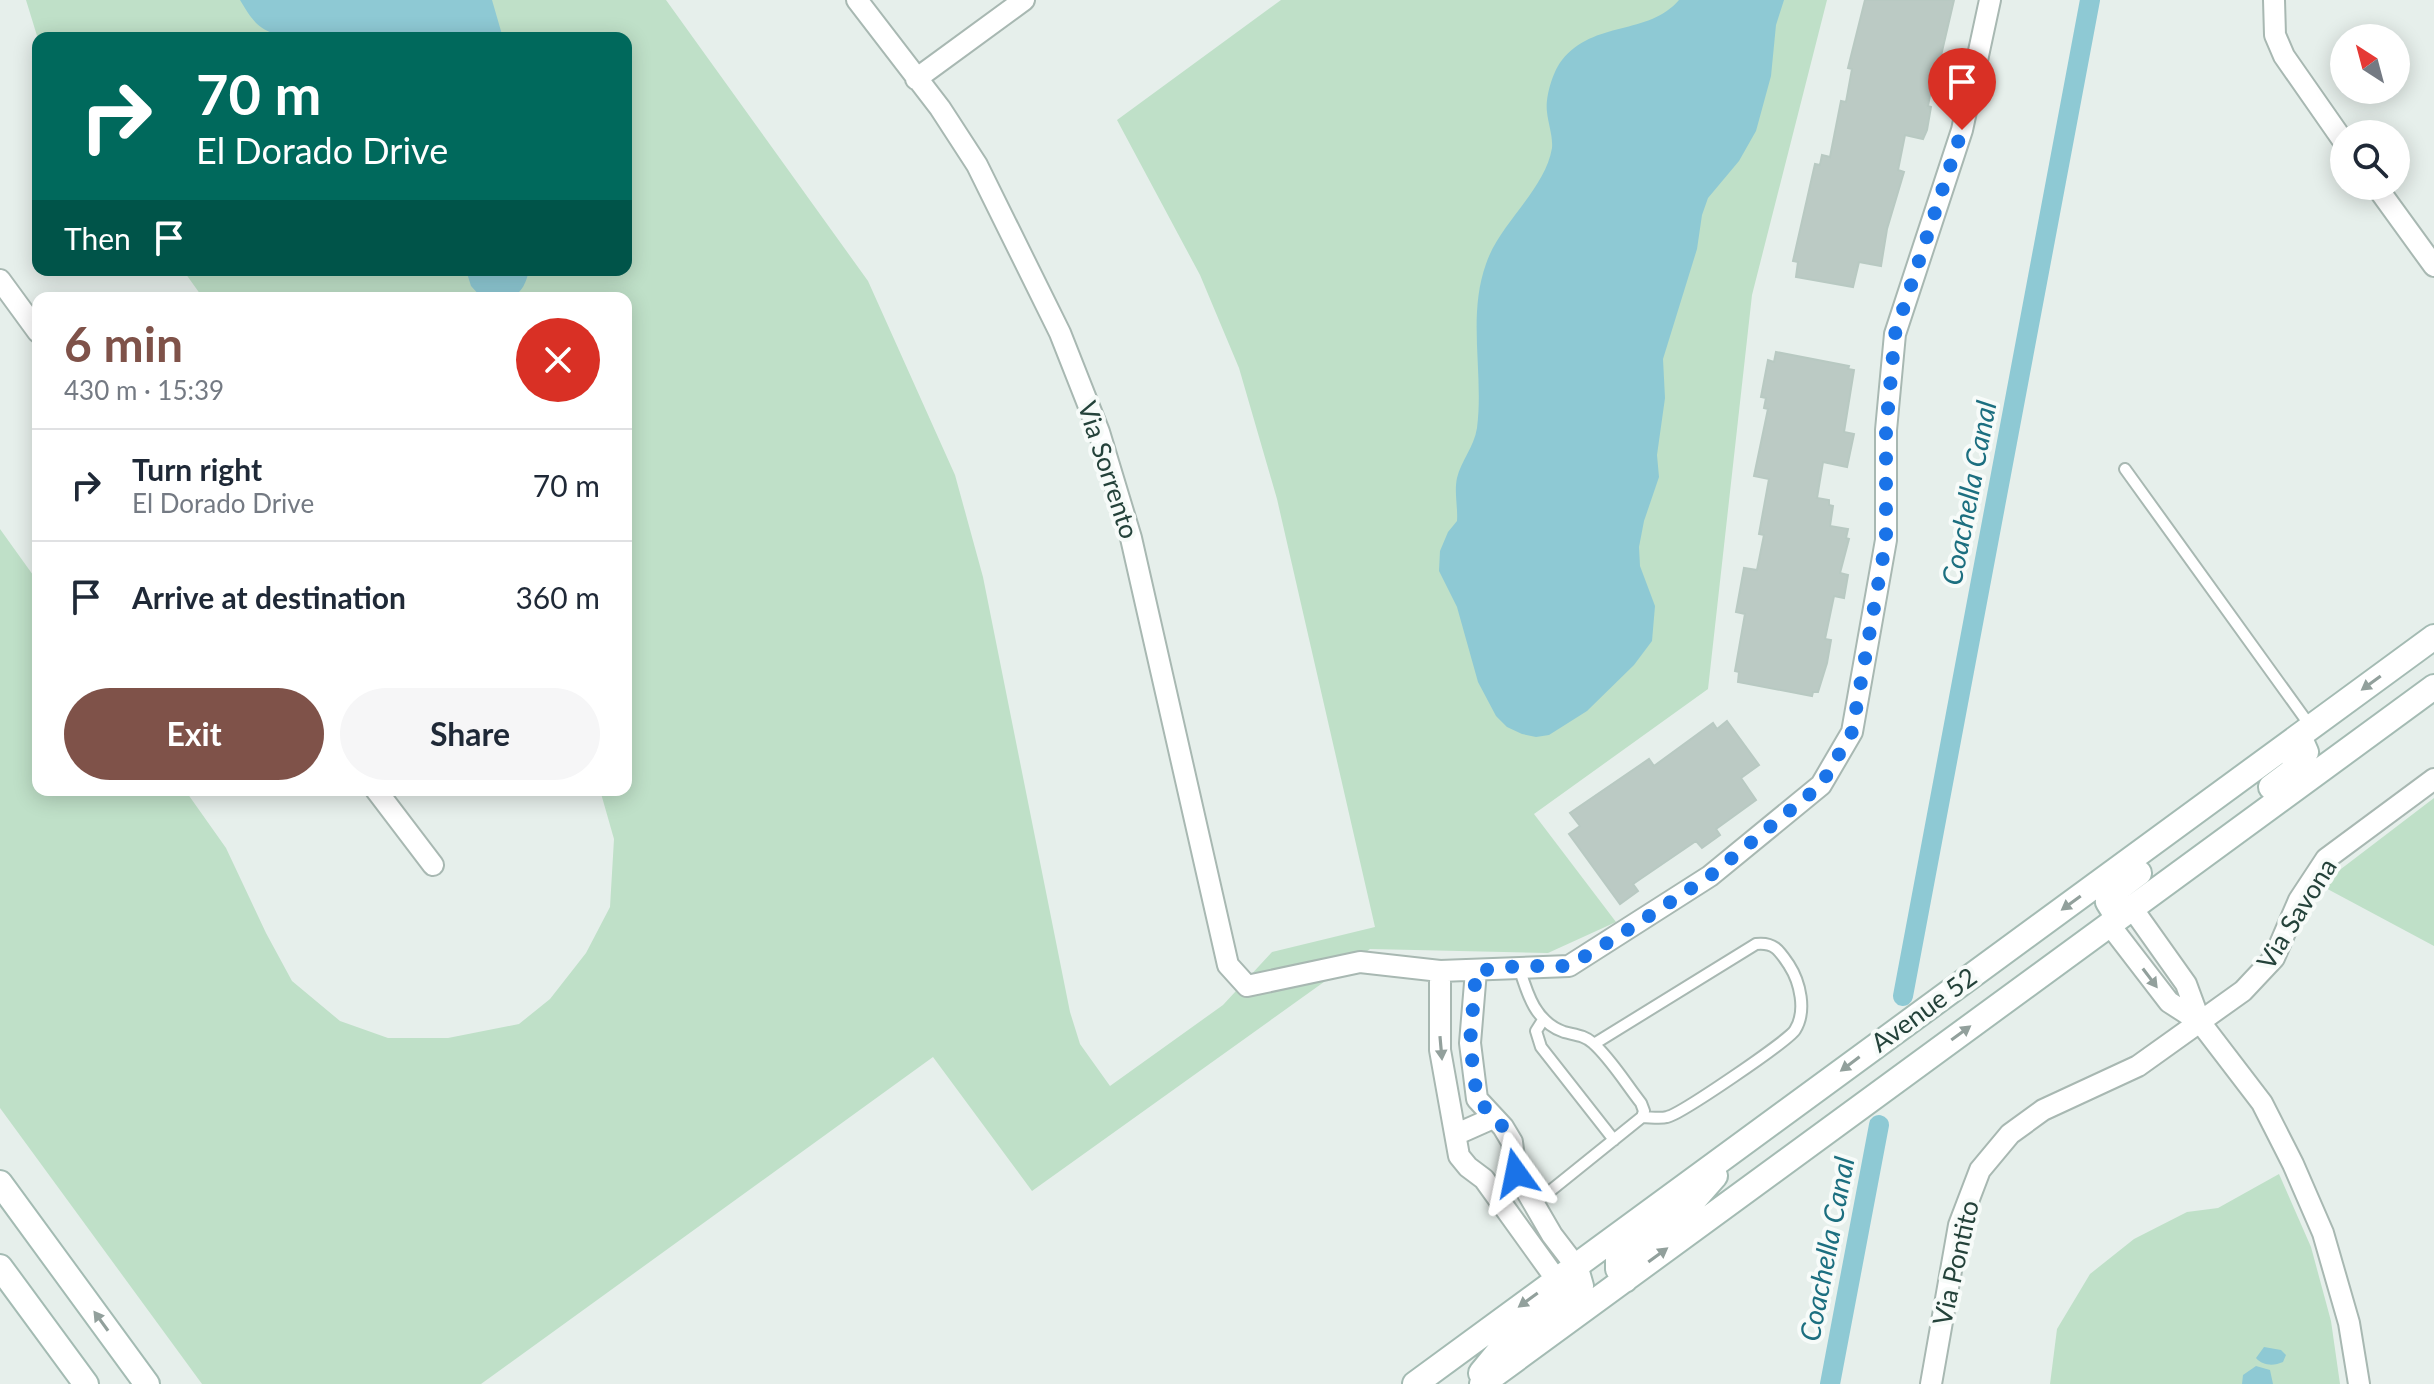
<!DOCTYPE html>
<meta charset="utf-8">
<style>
:root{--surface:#fff;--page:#f6f6f7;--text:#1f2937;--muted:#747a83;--line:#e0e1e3;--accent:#7f5249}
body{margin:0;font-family:Lato,sans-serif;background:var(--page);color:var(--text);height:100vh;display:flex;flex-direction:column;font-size:30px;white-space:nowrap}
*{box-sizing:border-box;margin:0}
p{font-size:26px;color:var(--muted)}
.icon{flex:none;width:44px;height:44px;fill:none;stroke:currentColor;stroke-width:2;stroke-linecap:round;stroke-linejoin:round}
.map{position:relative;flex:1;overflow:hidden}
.details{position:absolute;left:32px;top:292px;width:600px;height:504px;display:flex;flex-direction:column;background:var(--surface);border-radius:16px;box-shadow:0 4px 20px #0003}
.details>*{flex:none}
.hud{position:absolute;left:32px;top:32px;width:600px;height:244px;border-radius:16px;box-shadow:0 4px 20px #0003;background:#00695c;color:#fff;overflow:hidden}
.needle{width:52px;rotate:324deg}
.controls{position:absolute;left:2330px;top:24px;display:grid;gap:16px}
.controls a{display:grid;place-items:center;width:80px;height:80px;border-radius:50%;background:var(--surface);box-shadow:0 4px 20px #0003;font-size:40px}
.pin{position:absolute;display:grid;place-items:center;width:68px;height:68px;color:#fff;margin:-82px -34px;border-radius:50% 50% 50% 0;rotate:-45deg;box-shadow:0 0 8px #0007}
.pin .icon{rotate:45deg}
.me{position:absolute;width:88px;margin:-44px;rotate:348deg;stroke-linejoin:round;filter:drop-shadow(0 0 6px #0008)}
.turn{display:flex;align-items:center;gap:28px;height:168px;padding:0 32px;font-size:36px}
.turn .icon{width:104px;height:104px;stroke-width:2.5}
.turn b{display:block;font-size:56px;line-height:68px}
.then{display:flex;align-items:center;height:76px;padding:0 32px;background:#0003;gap:16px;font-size:30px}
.round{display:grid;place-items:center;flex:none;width:84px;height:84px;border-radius:42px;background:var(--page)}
.summary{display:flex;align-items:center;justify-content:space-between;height:136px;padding:0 32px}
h1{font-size:48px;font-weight:700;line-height:60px;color:var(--accent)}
.action{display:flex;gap:16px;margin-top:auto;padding:16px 32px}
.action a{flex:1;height:92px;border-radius:48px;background:var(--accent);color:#fff;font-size:32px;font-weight:700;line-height:92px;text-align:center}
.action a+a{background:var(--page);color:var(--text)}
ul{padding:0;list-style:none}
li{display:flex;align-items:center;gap:24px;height:112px;padding:0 32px;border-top:2px solid var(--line)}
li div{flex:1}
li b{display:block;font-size:30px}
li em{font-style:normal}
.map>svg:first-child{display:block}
.green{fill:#bfe0c8}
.water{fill:#8ec9d4}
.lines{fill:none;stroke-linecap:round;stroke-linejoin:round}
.canal{stroke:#8ec9d4;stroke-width:20}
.building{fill:#bbcac4;stroke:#b8c9c2;stroke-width:2}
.service-casing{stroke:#a8b8b2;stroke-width:14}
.minor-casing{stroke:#a8b8b2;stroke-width:24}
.secondary-casing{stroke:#a4bbb3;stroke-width:28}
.service{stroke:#fff;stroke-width:10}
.minor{stroke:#fff;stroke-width:20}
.secondary{stroke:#fff;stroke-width:24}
.oneway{fill:#92a09c}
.route{stroke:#1a73e8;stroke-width:14;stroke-dasharray:0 25.2}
.labels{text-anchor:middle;stroke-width:8;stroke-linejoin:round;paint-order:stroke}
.street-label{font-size:26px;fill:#24423a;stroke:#f7fbf9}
.water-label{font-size:28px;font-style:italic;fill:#1c6f80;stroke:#f7fbf9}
</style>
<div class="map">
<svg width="2434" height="1384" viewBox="0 0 2434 1384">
<rect width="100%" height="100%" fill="#e6efeb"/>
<path class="green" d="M26,0h640l202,281 87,194 28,102 87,435 10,32 30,42 113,-81 49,-53 103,-25 -98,-428 -38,-131 -39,-93 -83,-155 164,-120h546l-75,295 -44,394 -174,125 82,108 -68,31 -178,-4 -338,242 -99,-134 -452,327h-279l-202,-276v-579l38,53v208h147l41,58 40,85 26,48 48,40 48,17h60l71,-14 31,-25 36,-46 24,-46 4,-68 -14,-49h26v-492h-423l-20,-28h443v-232l-588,1z
M2434,798v148l-114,-61z
M2279,1174l32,73 20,74 9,63h-290l7,-55 33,-55 44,-35 53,-27 31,-4z"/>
<path class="water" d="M240,0h252l11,38h-212c-30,-7 -35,-11 -51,-38z
M1679,0h105l-8,25 -5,51 -15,55 -17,30 -31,37 -6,17 -5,34 -34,110 2,39 -8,57 2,22 -15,44 -5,26 1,19 15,40 -3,35 -18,24 -47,46 -38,24 -13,2 -14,-3 -15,-7 -11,-11 -18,-34 -21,-75 -18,-36 1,-20 8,-19 9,-11c1,-14 -3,-29 0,-43 4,-17 17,-31 20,-50 7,-55 -10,-111 9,-164 13,-40 59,-74 66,-116 1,-12 -4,-25 -5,-36 -2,-15 6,-41 15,-52 32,-40 86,-24 117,-60z
M466,270h63c-7,31 -19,28 -47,28l-11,-12z
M2264,1347l17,3 5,5 -3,7c-9,4 -20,4 -27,-4z
M2256,1366l14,4 3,14h-31l1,-9z"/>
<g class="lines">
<path class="canal" d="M1903,996l187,-996
M1830,1384l49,-259"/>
</g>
<path class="building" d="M1865,0h89l-14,60h-2l-3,9 -7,37 3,1 -4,23 -4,9 -18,-4 -7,35 6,2 -17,57 -6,37 -22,-4 -6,25 -57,-10 2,-15 -5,-1 22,-97 5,1 2,-10 8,2 11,-56 5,1 6,-33 -4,-1z
M1776,352l73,14 -1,3 6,1 -10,62 10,2 -7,33 -24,-5 -6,36 12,2v5l4,1 -3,20 18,3 -2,9 3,1 -9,34 8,2 -4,23 -10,-2 -9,43 6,1 -4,23 -9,29h-5l-1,4 -74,-14 1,-10 -4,-1 10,-57 -9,-2 8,-44 13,2 7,-35 -5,-1 10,-55 -15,-3 14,-67 -4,-1 2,-10 -5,-1 7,-37 6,2z
M1727,721l32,44 -18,13 15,22 -40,29 4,6 -18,13 -6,-7 -63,43 5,7 -18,13 -51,-70 11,-8 -10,-13 79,-54 5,7 59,-43 4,6z"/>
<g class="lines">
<defs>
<path id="service" d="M2125,469l186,258
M1519,967c8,26 16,55 45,65 11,3 20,3 29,11 18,16 33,41 48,60l3,8 -2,6 -108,87
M1543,1020l-7,11 5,16 73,93
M1594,1044l162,-100c18,-2 23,6 33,21 11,17 18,46 6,65 -7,11 -114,84 -128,87 -7,2 -17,0 -25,0"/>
<path id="minor" d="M857,0l83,108 37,57 83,168 39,99 32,106 97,427 19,21 113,-24 80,9 129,-5 141,-90 111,-91 31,-53 34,-192v-110l9,-96 67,-204 28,-130
M2274,0l1,35 9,21 60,86
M916,79l108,-79
M2376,186l58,80
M0,280l38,52
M376,790l57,75
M2132,908l54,76 14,38 62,81 31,61 30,69 26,90 10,61
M2109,924l60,78 31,20
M1440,971v79l19,106 9,11 16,12 72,100
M1476,971l-6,72 7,56 26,28 9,15 4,31 36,62 23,30
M1457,1134l36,-16
M1931,1384l28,-159 21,-55 30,-36 33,-24 95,-44 105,-75 31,-33 25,-58 27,-41 108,-80"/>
<path id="secondary" d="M2271,787l20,-15 15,-20 -7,-16
M2118,918l-10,-16 7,-11 24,-18
M0,1183l147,201
M0,1267l86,117
M1625,1280l-7,-11v-10l6,-8 69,-50 22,-25
M1481,1373l23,-28 68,-49 9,-10 -6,-21
M1415,1384l1019,-747
M1482,1384l952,-697"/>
</defs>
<use href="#service" class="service-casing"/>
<use href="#minor" class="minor-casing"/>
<use href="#secondary" class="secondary-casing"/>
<use href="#service" class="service"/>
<use href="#minor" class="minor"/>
<use href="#secondary" class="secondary"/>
</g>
<defs><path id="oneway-solid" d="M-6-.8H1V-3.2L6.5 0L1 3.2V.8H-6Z" transform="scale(2)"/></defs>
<g class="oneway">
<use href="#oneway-solid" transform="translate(2371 683) rotate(144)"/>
<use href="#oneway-solid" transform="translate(2071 903) rotate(144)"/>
<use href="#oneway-solid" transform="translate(2150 978) rotate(53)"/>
<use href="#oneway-solid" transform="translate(1961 1033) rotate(-36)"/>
<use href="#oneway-solid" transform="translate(1441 1048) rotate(85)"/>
<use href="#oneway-solid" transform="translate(1850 1064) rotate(143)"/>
<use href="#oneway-solid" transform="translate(1658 1255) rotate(-36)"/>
<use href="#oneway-solid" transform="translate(1528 1300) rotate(144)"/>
<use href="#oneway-solid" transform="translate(101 1321) rotate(-126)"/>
</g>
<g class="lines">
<path class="route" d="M1516,1173l-4,-31 -9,-15 -26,-28 -7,-56 6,-72 43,-5h50l51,-31 90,-59 111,-91 31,-53 34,-192v-110l9,-96 67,-204"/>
</g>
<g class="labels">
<g class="street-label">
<text transform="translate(1108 470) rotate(72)" y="9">Via Sorrento</text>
<text transform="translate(2297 914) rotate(-58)" y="9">Via Savona</text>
<text transform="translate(1924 1010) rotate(-36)" y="9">Avenue 52</text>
<text transform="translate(1956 1263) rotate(-77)" y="9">Via Pontito</text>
</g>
<g class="water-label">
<text transform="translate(1969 493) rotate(-79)" y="10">Coachella Canal</text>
<text transform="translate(1827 1249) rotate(-79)" y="10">Coachella Canal</text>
</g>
</g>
</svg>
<div class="controls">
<a><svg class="needle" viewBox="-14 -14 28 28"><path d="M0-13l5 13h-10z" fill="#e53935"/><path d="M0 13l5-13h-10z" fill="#747a83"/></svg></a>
<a><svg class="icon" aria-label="search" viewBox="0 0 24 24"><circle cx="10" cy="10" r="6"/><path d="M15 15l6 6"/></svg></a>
</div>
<div class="pin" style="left:1962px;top:130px;background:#d93025"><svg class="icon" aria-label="arrive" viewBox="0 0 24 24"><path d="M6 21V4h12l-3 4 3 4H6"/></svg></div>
<svg class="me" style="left:1516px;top:1173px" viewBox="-20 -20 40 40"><path d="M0-17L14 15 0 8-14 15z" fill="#1a73e8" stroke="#fff" stroke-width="4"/></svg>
<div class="hud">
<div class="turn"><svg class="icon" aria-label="right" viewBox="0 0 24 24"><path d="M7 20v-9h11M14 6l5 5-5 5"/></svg><div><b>70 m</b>El Dorado Drive</div></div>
<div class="then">Then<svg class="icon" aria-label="arrive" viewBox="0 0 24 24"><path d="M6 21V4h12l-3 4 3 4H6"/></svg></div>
</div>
<section class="details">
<div class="summary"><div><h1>6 min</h1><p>430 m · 15:39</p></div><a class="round" style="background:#d93025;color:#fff"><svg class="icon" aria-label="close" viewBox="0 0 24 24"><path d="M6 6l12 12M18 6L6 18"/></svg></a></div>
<ul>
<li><svg class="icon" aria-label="right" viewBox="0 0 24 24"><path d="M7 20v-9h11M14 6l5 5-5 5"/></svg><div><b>Turn right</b><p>El Dorado Drive</p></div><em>70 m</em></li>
<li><svg class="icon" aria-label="arrive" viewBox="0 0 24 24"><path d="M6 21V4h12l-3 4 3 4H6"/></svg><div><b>Arrive at destination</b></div><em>360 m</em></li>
</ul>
<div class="action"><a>Exit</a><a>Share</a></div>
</section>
</div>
